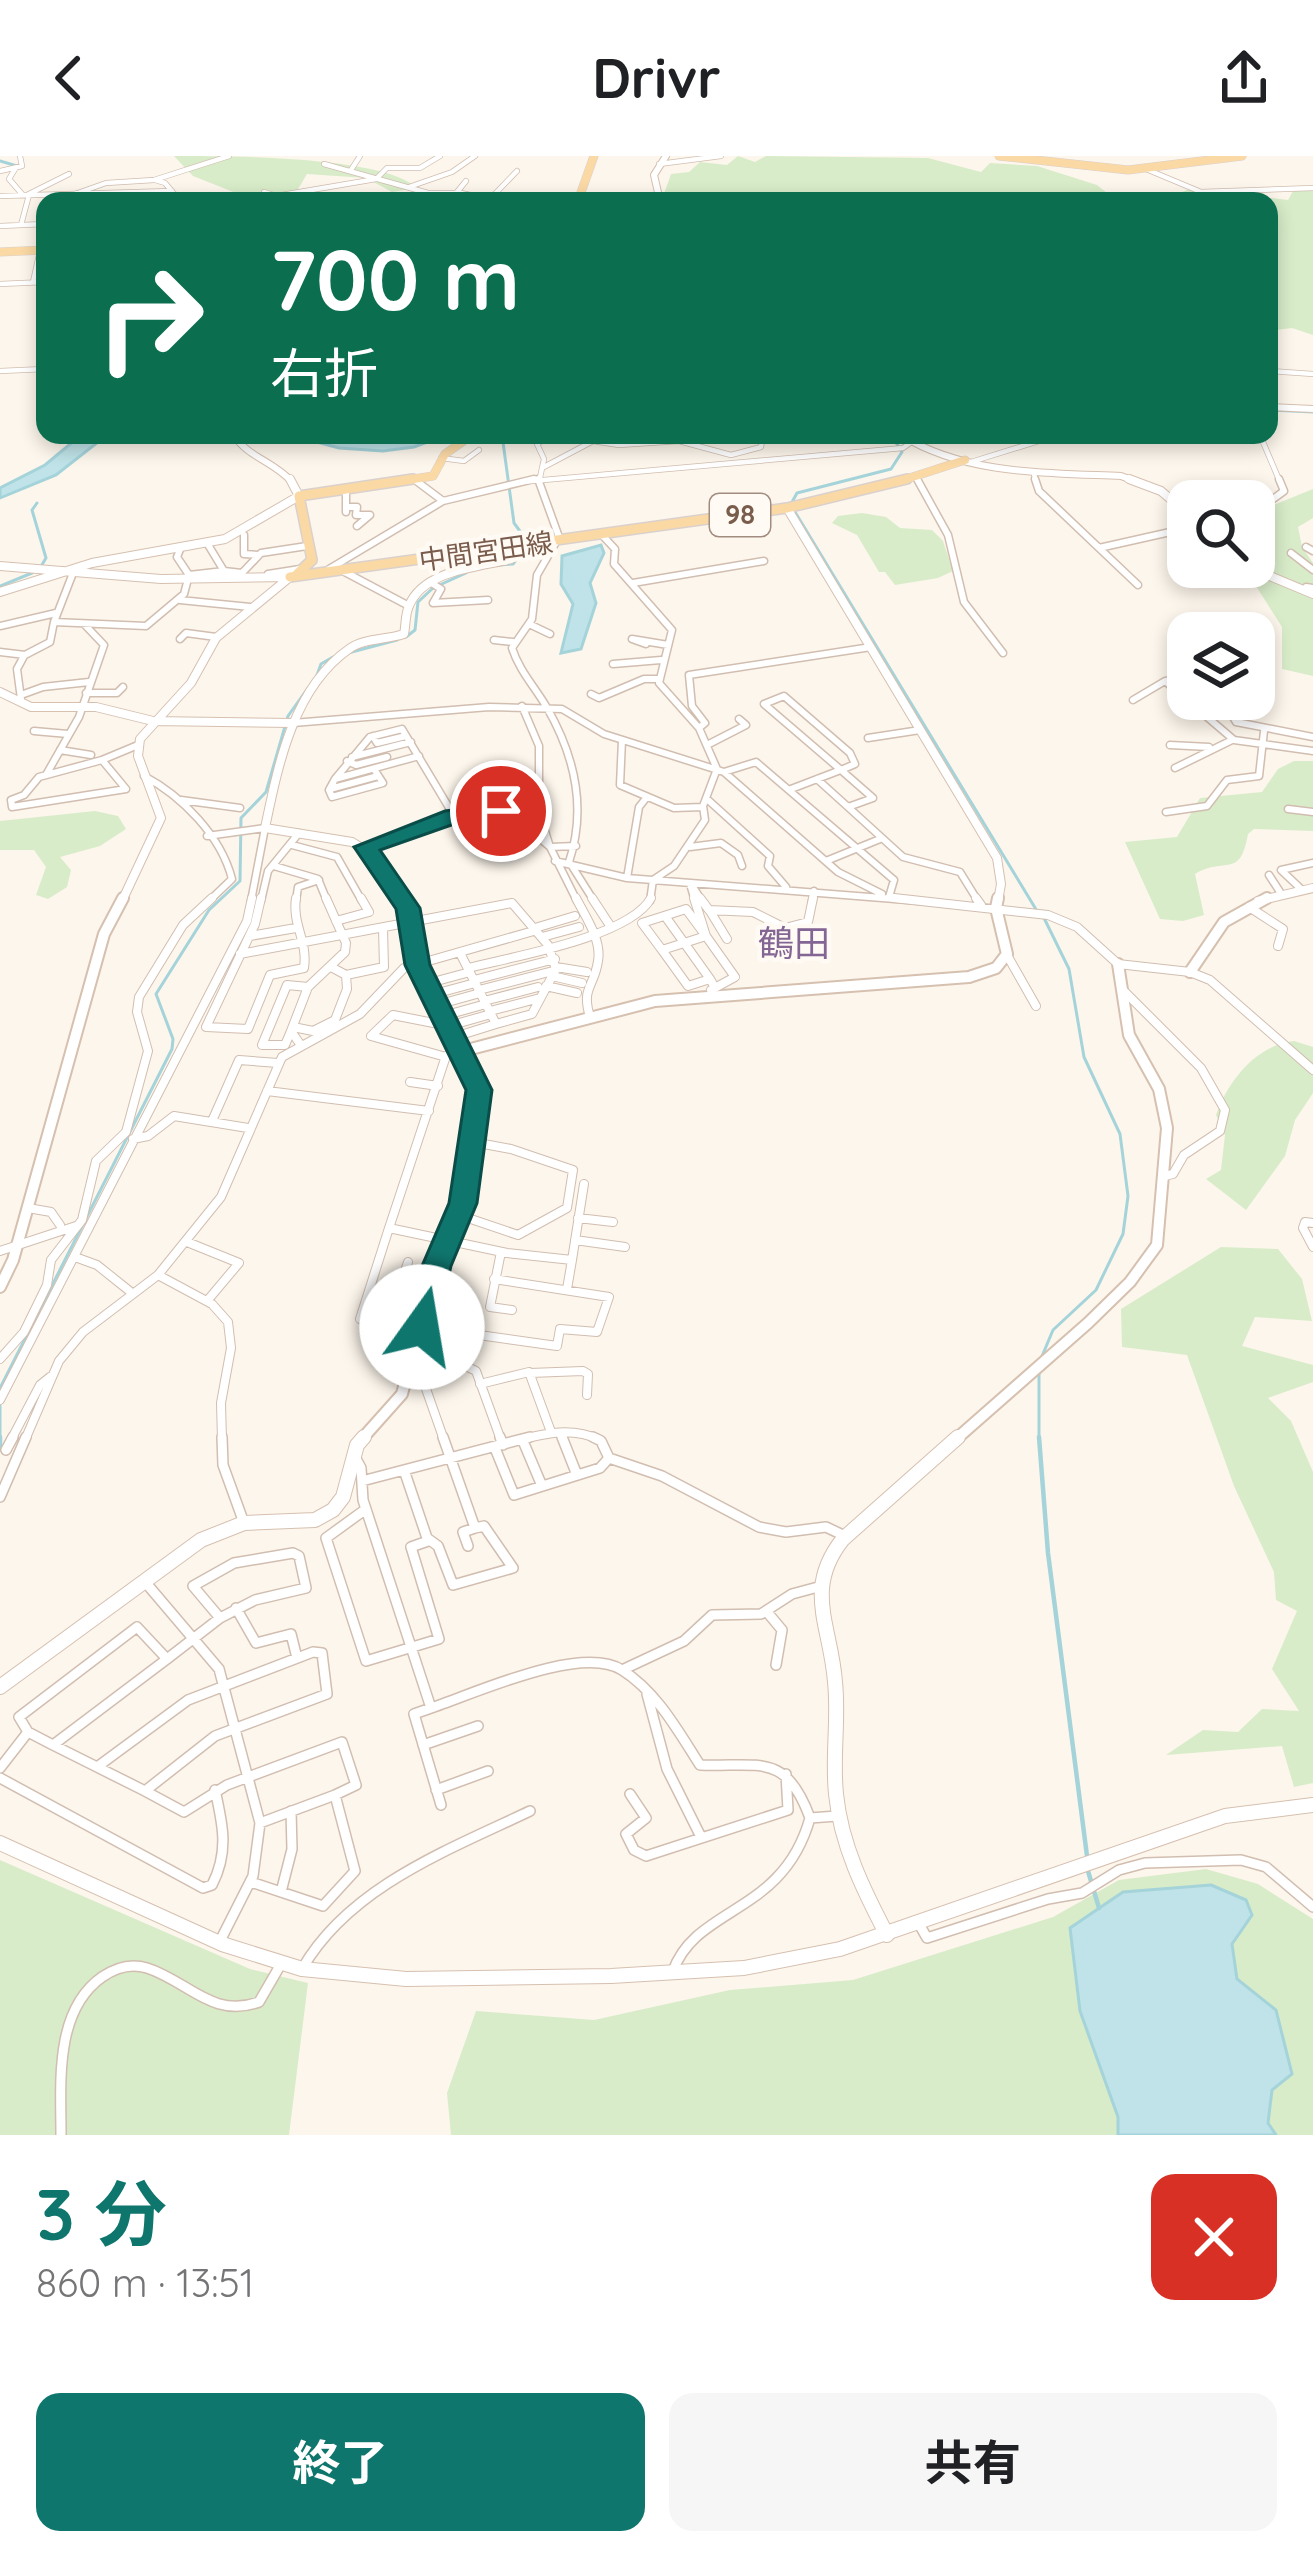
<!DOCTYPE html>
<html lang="ja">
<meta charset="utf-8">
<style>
:root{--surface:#fff;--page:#f6f6f6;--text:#202124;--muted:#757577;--accent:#0f766e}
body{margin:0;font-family:Quicksand,"Noto Sans JP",sans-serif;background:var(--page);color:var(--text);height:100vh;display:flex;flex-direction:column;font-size:45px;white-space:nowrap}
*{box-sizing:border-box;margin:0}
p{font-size:39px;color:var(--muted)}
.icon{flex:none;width:66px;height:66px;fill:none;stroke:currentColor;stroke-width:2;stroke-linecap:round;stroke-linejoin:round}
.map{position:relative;height:1979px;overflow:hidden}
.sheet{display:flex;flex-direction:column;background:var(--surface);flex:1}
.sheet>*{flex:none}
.hud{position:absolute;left:36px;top:36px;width:1242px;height:252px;border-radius:24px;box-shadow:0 6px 18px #0003;background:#0b6e4f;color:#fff;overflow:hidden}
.tools{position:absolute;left:1167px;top:324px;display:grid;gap:24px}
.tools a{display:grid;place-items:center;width:108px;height:108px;border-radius:24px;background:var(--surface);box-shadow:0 6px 18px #0003;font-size:60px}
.pin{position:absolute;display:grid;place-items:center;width:102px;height:102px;color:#fff;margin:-51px;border:6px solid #fff;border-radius:50%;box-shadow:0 3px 12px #0007}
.me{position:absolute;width:132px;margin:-66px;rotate:13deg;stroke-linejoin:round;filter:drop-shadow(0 0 9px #0008)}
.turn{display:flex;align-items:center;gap:42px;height:252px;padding:0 36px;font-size:54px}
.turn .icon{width:156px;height:156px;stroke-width:2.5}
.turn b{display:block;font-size:84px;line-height:102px}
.round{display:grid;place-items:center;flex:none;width:126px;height:126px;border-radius:24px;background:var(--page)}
.summary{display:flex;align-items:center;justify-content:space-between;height:204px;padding:0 36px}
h1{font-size:72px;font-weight:700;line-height:90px;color:var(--accent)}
.primary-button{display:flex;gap:24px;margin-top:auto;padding:24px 36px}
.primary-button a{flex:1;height:138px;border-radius:24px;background:var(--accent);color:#fff;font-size:48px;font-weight:700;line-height:138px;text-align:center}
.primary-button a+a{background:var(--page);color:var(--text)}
header{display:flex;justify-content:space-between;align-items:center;height:156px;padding:0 36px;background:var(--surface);font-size:54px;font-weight:700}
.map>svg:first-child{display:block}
.green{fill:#d8ecc9}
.water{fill:#bfe3e8;stroke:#a5d3da;stroke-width:3}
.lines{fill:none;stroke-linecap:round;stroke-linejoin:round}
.stream-far1{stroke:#a5d3da;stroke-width:3}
.stream{stroke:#a5d3da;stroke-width:4.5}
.street-far3-casing{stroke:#d1beb0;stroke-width:6}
.street-far2-casing{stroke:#d1beb0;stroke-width:9}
.street-far1-casing{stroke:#d1beb0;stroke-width:10}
.street-casing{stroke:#d1beb0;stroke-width:12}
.secondary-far3-casing{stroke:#d6c0b0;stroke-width:8}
.secondary-far2-casing{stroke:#d6c0b0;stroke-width:10}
.secondary-far1-casing{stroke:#d6c0b0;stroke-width:14}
.secondary-casing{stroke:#d6c0b0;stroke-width:16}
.primary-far1-casing{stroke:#dad1cd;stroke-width:9}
.primary-casing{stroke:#dad1cd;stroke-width:12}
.street-far3{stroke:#fff;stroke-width:4.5}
.street-far2{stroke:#fff;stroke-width:6}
.street-far1{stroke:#fff;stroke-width:8}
.street{stroke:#fff;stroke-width:9}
.secondary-far3{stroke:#fff;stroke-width:6}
.secondary-far2{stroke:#fff;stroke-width:8}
.secondary-far1{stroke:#fff;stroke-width:10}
.secondary{stroke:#fff;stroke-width:14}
.primary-far1{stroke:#fbd9a5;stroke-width:8}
.primary{stroke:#fbd9a5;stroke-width:9}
.route{fill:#0f766e;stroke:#0a4d48;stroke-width:3}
.labels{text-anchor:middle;stroke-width:9;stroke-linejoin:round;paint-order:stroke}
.shield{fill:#fffaf3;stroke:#a28b7f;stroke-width:3}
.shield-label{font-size:27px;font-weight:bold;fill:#7a5c4d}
.far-street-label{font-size:27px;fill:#7a5c4d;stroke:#fffaf3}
.quarter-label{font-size:36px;fill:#846695;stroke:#fffaf3}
</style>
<header><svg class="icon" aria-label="back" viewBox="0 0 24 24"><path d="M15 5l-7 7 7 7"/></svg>Drivr<svg class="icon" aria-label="share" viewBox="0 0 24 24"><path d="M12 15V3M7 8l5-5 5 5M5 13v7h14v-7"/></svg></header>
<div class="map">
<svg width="1313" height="1979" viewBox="0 0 1313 1979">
<rect width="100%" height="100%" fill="#fdf6ec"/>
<path class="green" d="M174,0c55,0 210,0 243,32l-25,4 -26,-14 -59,-4 -16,27h-35l-63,-25z
M738,0l17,6 11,-6 162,2 53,14 9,-9 47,3 60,19 15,12 48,4 32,-13 96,12 5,-9 20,-3v147l-21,-7 -23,3v-130h-602l-3,-7 7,-20 18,-2 11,-10 27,3z
M1313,333v29l-15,9 4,20 11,16v113l-31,-7v-42l-26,-41 -24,-19h22v-54z
M862,357l24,4 14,11 32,2 11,11 10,30 -15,7 -43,7 -10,-13h-6l-22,-37 -25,-12 6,-7z
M1294,605h19v70l-59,-2 -6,5c-8,46 -23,22 -53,40l9,41 -21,6 -23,-2 -35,-77 52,-5 23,-39 62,-6 16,-23z
M95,655l23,5 8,13 -26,17 -40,11 11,13 -4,17 -19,12 -12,-4 10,-28 -12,-17h-34v-29z
M1294,885l19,6v46l-18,27 -10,36 -39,54 -40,-31 15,-9 4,-35 -9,-20c12,-34 40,-70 78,-74z
M1221,1091l57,2 24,30 10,42 -57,-4 -13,29 71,19v17l-45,16 23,23 22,51v311l-19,4 -12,-41 -116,9 37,-25 35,2 24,-23 37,2 -27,-42 25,-58 -21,-11 -2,-28 -40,-86 -47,-131 -65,-8 -1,-38z
M0,1704l250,109 58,14 -19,152h-289z
M1206,1713l52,15 55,35v216h-862l-4,-42 29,-82 118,9 136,-30 123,-10 200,-63 66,-37z"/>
<path class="water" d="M81,279h26l-51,40 -56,23v-10l45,-23z
M291,279h155l-32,12 -31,4 -44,-3z
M601,389l3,8 -14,30 6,20 -15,46 -20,4 12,-49 -12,-20 1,-28z
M1211,1729l35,15 6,15 -20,29 5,35 39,31 16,64 -20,16 -4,33 8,12h-158v-18l-38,-106 -10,-83 53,-36z"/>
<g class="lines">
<path class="stream-far1" d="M0,5l17,5
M1269,254l44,2
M502,279l12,88 11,15
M918,287l43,-3 -1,-5
M37,347l-5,7 14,48 -6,10
M791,348l6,-11 94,-24 11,-17 -11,-17
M795,356l242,399
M498,409l15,-1 11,-14
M0,430l32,-13
M406,481l9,-7 3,-28 15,-14 33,-15
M348,497l49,-13
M317,519l4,-11 12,-7
M1040,1205l13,-31 43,-40 27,-56 5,-38 -8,-62 -36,-77 -15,-88 -25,-51
M1039,1214v70
M0,1232l172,-339 1,-10 -17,-45 53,-84 31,-29 1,-63 25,-26 22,-76 20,-28
M0,1250v34"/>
<path class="stream" d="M0,1281v12
M1039,1281l9,116 39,303
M1088,1715l11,37"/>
<defs>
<path id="street-far3" d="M324,8l104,29h33l37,8
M659,8l62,-8
M15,13l-6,10 13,15
M1146,13l55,23 112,-4
M351,14l9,-14
M0,15l22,-5 -2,-10
M155,24l10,3 15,18
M409,31l43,-15 23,-16
M264,36l12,4 100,-17 11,-11h33l20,-12
M457,36l9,-11
M75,38l31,-11 48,-3 75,-24
M27,39l42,-21
M0,40l172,-5
M491,42l26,-27
M407,45l21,-8
M21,69l8,-30
M0,70l45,-2
M33,126l12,-54
M0,128l45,-2
M0,215l45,-2
M1269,215l44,3
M1260,279l20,47
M441,302l23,3 15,-11
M971,306l87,-27
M542,312l51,-27 26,4 60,-4 52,14 30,-8 2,-12
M1034,318l2,8
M916,321l3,5
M521,326l382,-34 7,-5
M539,326l5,-23 -7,-15 14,-9"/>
<path id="street-far2" d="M538,323l21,58 -22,38 -5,44 -20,29c7,22 22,38 34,58 28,48 41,102 23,156
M917,323l31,56 16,67 39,51
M1035,323l4,12 99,94
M415,324l28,21
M346,332v24
M347,351h10l-1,8h14l-13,11
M1254,357l30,-22 -5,-12
M244,379v19l15,1
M602,379l13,14 -1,15 58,66 -13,53 40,45
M181,391l-4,10 12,18
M1306,391l7,4
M1099,392l89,-20
M1291,397l22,17
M224,415l18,2 19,-20 46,-7
M73,417l-19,49 92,4 38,-32 5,-19 35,-4 -17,-28
M268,418l32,-5
M633,427l131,-22
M433,428l8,5 -8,14 55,-3
M1306,431l7,1
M180,444l70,7
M409,450l-68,-36 -12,-1 114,-68 91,-22
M529,468l21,10
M0,470l56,-13
M180,483l6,-6 30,4
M494,484l19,2
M646,488l-14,-5 36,6
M0,496l25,3 25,-13 4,-20
M613,508l48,-4
M1166,525l22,-5
M86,537h31l6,-6
M591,538l8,4 45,-19h15
M21,539l22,-8 46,-5
M784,540l66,57 5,11 -14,6 -77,-66z
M21,543l-4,-30 7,-13
M1232,543l-2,13 6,10 77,15
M1133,544l32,-19 69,59 79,11
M522,550l17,40v66l11,35 27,54
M293,567l196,-16 73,2 42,25 120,38 114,100 44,22
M34,575l34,3
M373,580l4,7 29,-7
M868,582l52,-8
M622,584l-2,45 54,23 29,-1
M707,589l39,-20 -7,-6
M1170,589l39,2
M60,594l31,5
M419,600l-84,23 35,-42 32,-8 52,87
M352,601l59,-15
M102,604l24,29 -114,18 -1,-7 13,-5 15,-18z
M102,604l36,-15
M347,605l9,4 31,-8
M1175,612l57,-28
M841,614l32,28 -25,9 55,50 57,15 18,29
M502,615l10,31 -9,8
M724,616l32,-10 138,118 -5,17
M46,619l33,-58 25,-72 -19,-20
M144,620c38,20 77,60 88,103l-23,22
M335,623l-6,11 3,7 51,-14 -9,-14
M817,623l31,28
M330,633l48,-13
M791,633l47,-18
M707,643l63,57 -2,10 18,21
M181,644l59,8
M1288,653l25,3
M1166,656l41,-6 20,-26 32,-4 5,-45
M207,680l58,-8 -14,73
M292,689l45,12 25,44
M365,691l117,-36 32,5 36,31 26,-1
M690,691l31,-4 17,12 4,11
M555,705l72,17 293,23
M826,705l54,-22
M570,707l24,38
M274,710l44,13 9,22
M1269,719l11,17
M627,722l12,-71 8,-10
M690,728l5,17
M691,728l11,17
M1301,733l-20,-19 32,-7
M261,745l7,-30 31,-38
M296,745l2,-14 21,-7
M650,745l3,-21 21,-14 31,-46 -2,-14 14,-37 -18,-41 6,-5 -13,-17 -3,-31 182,-28
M812,745l2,-10"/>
<path id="street-far1" d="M261,742l-6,26 -49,103 42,2 22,-54 34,-7c4,-27 -12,-43 -8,-70
M576,742c9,18 26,42 22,63 -4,27 -17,26 -8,56
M592,742l17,26
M694,742l12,38 29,41 -24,13
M700,742l9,12 44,2 32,16 23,-6 5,-24
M894,742l154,17 29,12 41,37 72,8 20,8 103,90
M976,742l5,7
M1249,751l34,22 -5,17
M686,753l20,27 -44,14 -20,-27z
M710,755l17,28
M665,760l45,63
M336,765l33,-9 -8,-14
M535,772l40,-12
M250,780l46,-8
M542,781l37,-10
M662,794l26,36 22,-7 4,7
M240,798l272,-51 36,42 8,24 -24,45 -36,10 -36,-71
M1007,799l29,51
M556,811l31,5
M468,812c43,-11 162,-31 183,-70
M346,819l38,-8 -1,-39
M552,820l30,7
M474,824l81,-21
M433,826l37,-10
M546,830l31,7
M1122,833l79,79 24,42 -5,21 -36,24 -11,19 -8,2
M479,834l74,-19
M438,837l37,-10
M484,845l54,-14
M444,847l36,-10
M490,855l50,-13
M450,858l36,-10
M456,868l35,-10
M293,871l20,4 22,-11 12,-31 -1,-14 -15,-8
M291,875l-6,14h-23l25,-60 21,2
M464,878l32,-10
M300,888l-9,-13 17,-44 37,-35 1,-9 -20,-45
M463,895l-17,5 -57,172 118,25 65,7 -5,29
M446,901l-75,-21 22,-21 56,11
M410,926l28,4
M267,935l162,20
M212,965l27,-61 39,3
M133,983l15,-3 26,-20 74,12
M28,1052l23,4 9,13
M459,1059l59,20 49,-27 6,-38 -62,-21 -38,-7
M578,1062l35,4
M1313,1067l-8,-1 -2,6 10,19
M575,1084l50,7
M187,1086l52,21 -32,38
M0,1095l76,-25
M501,1096l-11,55 22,3
M75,1101l22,8 35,28
M572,1104l12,-76
M408,1106l-14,42 31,5
M158,1119l54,29 16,18 3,26 -10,55 1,37
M360,1163l29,-91
M422,1171l135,19 3,-17 37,3 12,-35 -115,-18
M418,1187l58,28 25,69
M0,1203l24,-27 23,-47 4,-25 31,-40 14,-59 30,-29 22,-81 -11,-39 2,-15 44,-72 29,-27
M530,1217l53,-2 5,3 -1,21
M480,1228l49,-12 22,60
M425,1230l19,54
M0,1244l247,-479 5,-23
M561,1278l2,6
M11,1284l29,-55 10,-8
M25,1284l34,-79 24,-29 75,-57 63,-78 61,-140 78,-43 44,-46 133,-38
M519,1284c28,-7 53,-13 81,0"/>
<path id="street" d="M222,1281l1,28 21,58
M500,1281l3,8
M562,1281l15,38
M593,1281l8,4 8,17 53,18 97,51 27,5 40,-5 19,9
M523,1285l19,45
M495,1292l19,47 86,-27 9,-10
M6,1294l7,-13
M354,1299l7,13 2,32 68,208c45,-15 150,-64 191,-38 35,22 56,61 78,95 60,2 86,-13 110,53l27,-2
M405,1317l22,65 11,8 15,39 60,-17 -29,-42 -9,2 -32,-91
M362,1325l168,-44
M0,1341l26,-60
M366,1353l-40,29 40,123 73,-22 -28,-92 17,-6
M468,1390l-5,-14 12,-4
M293,1397l6,3 7,32 -51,12 -35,18 -27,-32 41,-23z
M146,1427l73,86 41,154 -7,53 -34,67
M236,1452l20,35 35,-9 6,24
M767,1456l15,18 -6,35
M137,1471l30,32 -114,86 -25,-13 -9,-15z
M313,1496l9,1 5,41 -112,42 -70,55 -48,-24 91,-67z
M167,1503l53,-41
M622,1514l62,-29 28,-26 49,-1 31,-20 26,-7
M647,1538l20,75 34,68
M431,1552l-17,6 27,91
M53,1589l44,22
M423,1589l55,-19
M0,1612l28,-36
M0,1622l203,110 9,-3c17,-33 11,-60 3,-95
M436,1634l52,-19
M145,1635l39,21 43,-27 115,-43 14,43 -21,10
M630,1638l16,24 -20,16 8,16 12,6 142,-46 -2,-36
M251,1726l72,24 32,-35 -20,-76 -75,28
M281,1736l11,-43 -1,-38
M919,1768l8,14 121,-39 34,-6 37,-23 26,-7 96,-3 25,7 47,40
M302,1813c47,-82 146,-119 228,-158
M673,1815c23,-65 110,-56 137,-153
M61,1979c0,-52 -7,-124 41,-158 13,-9 29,-14 45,-9 41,13 65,51 112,34l22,-38"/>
<path id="secondary-far3" d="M660,45l-6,-26 12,-19
M1269,251l44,2
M234,279c13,22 41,27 58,47
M901,279c64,40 147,38 220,41l16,6"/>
<path id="secondary-far2" d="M1129,323l32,12 27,23
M787,352l210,350 4,26 -3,17
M0,410l161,13 126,-2
M1248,411l65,27
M0,436l92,-29 133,-24 74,-43 -9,-17
M0,536l31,15h65l57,14 140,2
M122,745l39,-83 -23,-62 2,-17 51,-56 25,-45 74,-61
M401,745l-25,-44 -24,-15 -87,-14c13,-62 28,-140 84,-179 15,-11 37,-9 55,-15 2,-9 1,-20 5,-28 14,-36 70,-39 102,-47v-11
M1258,745l55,-13"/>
<path id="secondary-far1" d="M1190,816l34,-50 43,-24
M463,895l192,-50 314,-24 27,-9 11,-14 -11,-46 2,-10
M0,1131l13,-27 91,-326 19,-36
M361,1284l41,-46 34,-128 27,-63 16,-113 -3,-14 -51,-92 -11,-62 -14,-24
M955,1284l133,-117 42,-41 27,-37 10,-117 -8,-39 -30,-54 -11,-71"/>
<path id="secondary" d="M0,1531l201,-147 43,-17 71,-3 18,-10 10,-13 14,-52 7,-8
M0,1687l222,101 80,25 104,10 205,-3 133,-8 96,-19 385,-133 88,-11
M887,1779c-23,-44 -46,-90 -51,-141 -4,-37 3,-75 -1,-112 -4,-56 -32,-93 8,-143l115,-102"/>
<path id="primary-far1" d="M999,0l129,14 114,-14
M578,45l16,-45
M0,96l45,-2
M393,326l40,-6 12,-22 27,-19
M897,326l68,-22"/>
<path id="primary" d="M297,418l15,-14 -13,-64 114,-17
M290,421l497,-69 120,-29"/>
</defs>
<use href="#street-far3" class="street-far3-casing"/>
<use href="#street-far2" class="street-far2-casing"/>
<use href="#street-far1" class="street-far1-casing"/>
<use href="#street" class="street-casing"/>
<use href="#secondary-far3" class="secondary-far3-casing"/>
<use href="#secondary-far2" class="secondary-far2-casing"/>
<use href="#secondary-far1" class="secondary-far1-casing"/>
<use href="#secondary" class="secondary-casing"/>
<use href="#primary-far1" class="primary-far1-casing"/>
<use href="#primary" class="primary-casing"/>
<use href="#street-far3" class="street-far3"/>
<use href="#street-far2" class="street-far2"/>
<use href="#street-far1" class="street-far1"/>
<use href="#street" class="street"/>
<use href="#secondary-far3" class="secondary-far3"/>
<use href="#secondary-far2" class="secondary-far2"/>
<use href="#secondary-far1" class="secondary-far1"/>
<use href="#secondary" class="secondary"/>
<use href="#primary-far1" class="primary-far1"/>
<use href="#primary" class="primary"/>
</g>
<path class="route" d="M501,648l12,7 -4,5 -52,7 -77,27 40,58 10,57 62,125 -15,113 -26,63 -14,61 -5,8h-21l-4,-8 15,-61 27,-63 17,-113 -61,-125 -9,-56 -42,-62 91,-36z"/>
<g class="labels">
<rect class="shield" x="710" y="338" width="60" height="42" rx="9"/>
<g class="shield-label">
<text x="740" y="368">98</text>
</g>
<g class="far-street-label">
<text transform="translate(486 396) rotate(-8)" y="9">中間宮田線</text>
</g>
<g class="quarter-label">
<text x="794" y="800">鶴田</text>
</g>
</g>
</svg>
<div class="tools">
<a><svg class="icon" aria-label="search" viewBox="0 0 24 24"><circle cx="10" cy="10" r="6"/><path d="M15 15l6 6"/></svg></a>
<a><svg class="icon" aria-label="layers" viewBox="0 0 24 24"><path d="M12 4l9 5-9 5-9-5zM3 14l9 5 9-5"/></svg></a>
</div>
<div class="pin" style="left:501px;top:655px;background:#d93025"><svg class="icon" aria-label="arrive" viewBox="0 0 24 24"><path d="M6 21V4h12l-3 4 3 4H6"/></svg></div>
<svg class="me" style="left:422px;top:1171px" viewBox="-20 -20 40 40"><circle r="19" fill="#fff"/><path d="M0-13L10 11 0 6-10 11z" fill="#0f766e"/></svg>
<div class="hud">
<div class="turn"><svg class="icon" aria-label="right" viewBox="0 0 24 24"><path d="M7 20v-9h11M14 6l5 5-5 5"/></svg><div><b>700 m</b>右折</div></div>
</div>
</div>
<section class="sheet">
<div class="summary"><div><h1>3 分</h1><p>860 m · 13:51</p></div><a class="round" style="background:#d93025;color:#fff"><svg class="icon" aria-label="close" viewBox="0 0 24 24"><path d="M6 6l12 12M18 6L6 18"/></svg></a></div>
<div class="primary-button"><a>終了</a><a>共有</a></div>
</section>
